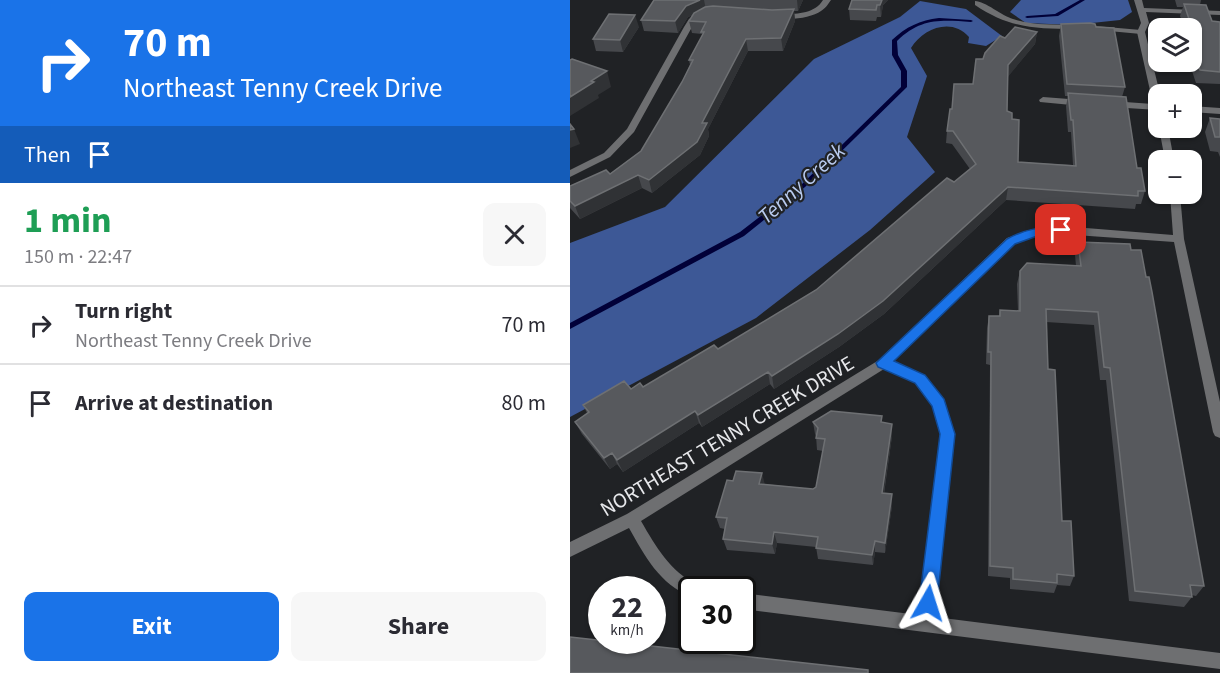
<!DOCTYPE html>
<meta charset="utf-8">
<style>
:root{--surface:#fff;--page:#f7f7f7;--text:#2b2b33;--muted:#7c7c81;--line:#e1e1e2;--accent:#1a73e8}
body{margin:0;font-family:"Source Sans 3",sans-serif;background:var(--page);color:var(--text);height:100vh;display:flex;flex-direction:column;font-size:22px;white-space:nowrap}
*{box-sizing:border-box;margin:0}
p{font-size:20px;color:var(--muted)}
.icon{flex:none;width:33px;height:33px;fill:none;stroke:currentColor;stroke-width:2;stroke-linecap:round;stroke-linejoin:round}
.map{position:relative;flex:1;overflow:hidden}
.side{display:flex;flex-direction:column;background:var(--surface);width:570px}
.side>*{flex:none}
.guide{background:#1a73e8;color:#fff;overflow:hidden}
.tools{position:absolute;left:578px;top:18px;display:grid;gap:12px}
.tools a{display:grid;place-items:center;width:54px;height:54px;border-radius:12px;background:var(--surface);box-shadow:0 2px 4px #0004;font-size:30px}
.speed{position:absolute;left:18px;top:576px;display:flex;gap:12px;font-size:30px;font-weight:700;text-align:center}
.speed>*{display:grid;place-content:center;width:78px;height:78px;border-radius:50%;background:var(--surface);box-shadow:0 2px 4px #0004;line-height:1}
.speed small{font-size:15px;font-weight:400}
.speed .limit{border:3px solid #111;border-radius:9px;background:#fff;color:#111}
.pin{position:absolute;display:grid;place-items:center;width:51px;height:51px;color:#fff;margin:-26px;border-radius:12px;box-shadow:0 3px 9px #0006}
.me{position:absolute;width:66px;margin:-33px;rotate:6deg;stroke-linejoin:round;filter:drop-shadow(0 0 4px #0008)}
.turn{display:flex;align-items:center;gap:21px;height:126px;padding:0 24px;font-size:27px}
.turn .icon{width:78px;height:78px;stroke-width:2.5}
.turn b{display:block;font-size:42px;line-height:51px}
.then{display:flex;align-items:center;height:57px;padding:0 24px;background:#0003;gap:12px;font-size:22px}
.round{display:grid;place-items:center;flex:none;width:63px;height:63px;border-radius:12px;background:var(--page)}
.head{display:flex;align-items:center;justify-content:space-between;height:102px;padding:0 24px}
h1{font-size:36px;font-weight:700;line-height:45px;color:#1e9e55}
.cta{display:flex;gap:12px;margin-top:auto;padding:12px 24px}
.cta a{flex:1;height:69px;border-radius:12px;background:var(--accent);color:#fff;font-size:24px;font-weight:700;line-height:69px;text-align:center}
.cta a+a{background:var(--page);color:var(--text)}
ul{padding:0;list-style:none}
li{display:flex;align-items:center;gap:18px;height:78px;padding:0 24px;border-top:2px solid var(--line)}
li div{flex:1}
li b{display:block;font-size:22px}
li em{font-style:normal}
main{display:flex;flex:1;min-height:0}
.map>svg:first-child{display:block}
.forest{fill:#3d5896}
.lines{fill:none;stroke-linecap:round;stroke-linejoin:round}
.stream{fill:#010038;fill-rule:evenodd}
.service{fill:#6e6f71;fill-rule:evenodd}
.minor{fill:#6e6f71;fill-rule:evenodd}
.wall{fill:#46484c}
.shaded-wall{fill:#303235}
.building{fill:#57595d;stroke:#6e7073;stroke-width:1.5}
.route{fill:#1a73e8;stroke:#114b97;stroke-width:1.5}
.labels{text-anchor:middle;stroke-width:4.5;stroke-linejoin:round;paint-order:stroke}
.street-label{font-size:21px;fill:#e7e8eb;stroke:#202225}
.water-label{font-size:22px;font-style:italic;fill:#b9cbef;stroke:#202225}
</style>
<main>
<section class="side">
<div class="guide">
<div class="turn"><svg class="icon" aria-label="right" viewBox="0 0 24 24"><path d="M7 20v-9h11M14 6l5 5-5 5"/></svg><div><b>70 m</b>Northeast Tenny Creek Drive</div></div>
<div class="then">Then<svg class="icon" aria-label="arrive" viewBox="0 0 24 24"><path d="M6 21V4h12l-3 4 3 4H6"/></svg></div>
</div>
<div class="head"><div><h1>1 min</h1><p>150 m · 22:47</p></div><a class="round"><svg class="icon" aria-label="close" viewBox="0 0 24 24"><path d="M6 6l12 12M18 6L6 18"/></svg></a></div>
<ul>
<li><svg class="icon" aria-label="right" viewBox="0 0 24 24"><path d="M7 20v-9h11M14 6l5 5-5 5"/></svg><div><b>Turn right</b><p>Northeast Tenny Creek Drive</p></div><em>70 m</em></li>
<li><svg class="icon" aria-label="arrive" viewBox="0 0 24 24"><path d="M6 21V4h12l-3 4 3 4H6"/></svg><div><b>Arrive at destination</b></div><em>80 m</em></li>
</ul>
<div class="cta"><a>Exit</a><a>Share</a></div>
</section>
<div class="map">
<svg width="650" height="673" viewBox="0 0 650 673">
<rect width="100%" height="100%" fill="#202225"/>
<path class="forest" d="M451,0h107l4,12 -12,8 -47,5 -47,-2 -16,-11z
M350,1l46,8 36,27 -16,10 -18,-3 1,-6c-17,-20 -46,-9 -58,11l16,28 -20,61 28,35 -65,58 -114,88 -186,99v-174l95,-36 149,-148 86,-42z"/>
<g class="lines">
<path class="stream" d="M510,0h5l-27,16 -31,2 -2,-1 2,-1 28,-2z
M369,18l32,2 2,1 -2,1c-31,-2 -50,-4 -74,19l1,14 9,16v16l-102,100 -61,49 -174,93v-6l170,-91 61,-47 100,-98v-16l-9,-16v-15c14,-13 28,-20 47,-22z"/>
<path class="service" d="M405,1c10,0 27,15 38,18 20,7 42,5 62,6l4,2 -4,2c-40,0 -66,-1 -100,-24z
M525,26l46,4 4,2 -4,2 -43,-4 -4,-2z"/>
<path class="minor" d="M253,0h8c-3,4 -5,8 -10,11 -10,7 -36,11 -47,5l4,-2c16,0 36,1 45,-14z
M564,0h8l2,8 76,3v4l-74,-3 3,11 -4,9 15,62h-2v16l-47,-3 -4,-3 4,-3 42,3 -16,-72 4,-9z
M128,14l7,2 -13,11 -58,105 -24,25 -40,20v-7l34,-17 23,-24 57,-102 5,-8z
M473,97l39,3 4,3 -4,3 -42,-4 -1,-2z
M621,106l29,2v6l-29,-2z
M589,128h9l6,32h-9z
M600,194h10l4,45 36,163v36l-5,-2 -2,-4 -39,-190 -113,-8h-20l-26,10 -123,118 32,13 20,25 11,34 -20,183 285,36v16l-478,-60v-16l177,22 22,-181 -8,-28 -17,-23 -32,-14 -243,152c15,26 29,50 56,64l2,5h-7v7c-33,-13 -47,-41 -63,-69l-59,29v-15l57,-28 252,-154 128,-122 33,-11 21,-1 112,9z"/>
</g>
<path class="wall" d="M84,0h149l-5,11h-4l1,10 -12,30h-35l-40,78 1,7 -9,19 -48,38 -10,-5 -62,31 -10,-11v-22l40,-12 31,-23 41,-69 8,-17 -1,-5 13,-24v-2l-10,-1 -3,-12 4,-6 -5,2 -10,16 -34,-2 -3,-11z
M282,0h36l-5,5 -2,12h-4l-1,4 -26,-1 -1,-11z
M605,0h26l-1,5 12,16 8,1v62l-24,-1 -7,-21h2v-34h-6l-5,-12 3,-9h-6z
M491,24l35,3 29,60 -3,10 15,71 8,23 -4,13h-5l-1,5 -129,-9 -122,114 -45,33 -65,42 -4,-5 -68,43 -3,-4 -76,49 -6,-8 -7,5 -28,-35 -7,-12 12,-9 -4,-8 48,-16 12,-2 75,-38 98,-59 138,-108 16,-13 -18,-25 -6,-1 1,-12 5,-22 21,-25 10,-25 22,-21 32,-6 -2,12 -27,32 -1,35 5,8 6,43 55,3 -2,-33h-3l-2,-26 2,-10h-3l-6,-60z
M69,27l-16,25 -27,-1 -3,-12z
M640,118l10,1v38l-2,-5 -8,-1 -5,-19z
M508,242l126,344 -8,10 -5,-1 1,2 -8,10 -55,-6 -23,-221h-6l-6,-55 -48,-3 2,47 14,152 12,55 -4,10 -13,-1 -3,8 -44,-4v-11l-22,-2 2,-211 -4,-1 1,-36 2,-12h10l1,-6 18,1 -1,-27 3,-13 56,-5 -1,-11z
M243,422l69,1 10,1v12l-8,58 8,12 -7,47 -10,-1 -2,13 -55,-6 -2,-12 -39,-4 -2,11 -48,-4 -4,-11 2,-10 -5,-1 -4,-11 49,-33 48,5 3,-2 7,-36 -6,-1 -1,-14 -1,-2z"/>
<path class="shaded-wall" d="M130,0h4l2,10 -18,7 -10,16 -3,-12 11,-15z
M227,0h6l-5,11z
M312,0h6l-5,5 -2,12 -1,-12z
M224,9l1,12 -12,30 -2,-13z
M65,15l4,12 -16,25 -3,-12z
M467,32l-2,12 -28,34 1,-13z
M176,39l2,12 -40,78 1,7 -9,19 -48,38 -3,-13 53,-57z
M37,71l4,16 -13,8 1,3 -29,18v-19l21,-16z
M4,129l6,15 -10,4v-18z
M68,175l4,13 -62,31 -5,-13z
M438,187l-2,13 -122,114 -45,33 -65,42 -2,-13z
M198,372l2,12 -68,43 -4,-12z
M125,411l4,12 -76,49 -6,-12z
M322,424v12l-10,69v-12z
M42,453l5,11 -7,5 -6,-11z
M192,473l3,12 -6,-1z
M322,494v12l-7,47v-10z
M204,532l3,11 -2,11 -3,-10z
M305,541v11l-2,13 -1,-10z"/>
<path class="building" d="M84,0h46l-14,6 -11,15 -34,-1z
M282,0h30l-2,5h-3l-1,5 -27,-1z
M614,4l22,1 6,16 8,1v50l-20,-2 -9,-25v-17h-2l-1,-3h3z
M143,6l59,4 22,-1 -13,29 -35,1 -44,84h5l-10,19 -48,38 -11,-5 -63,31 -5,-5v-15l36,-16 4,4 31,-23 41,-69 11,-22h-4l15,-28h-3l5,-10 -17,-1 5,-8 11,-6z
M39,14l26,1 -15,25 -27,-1z
M520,23l5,1 1,3 18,1 11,59 -58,-3 -6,-60z
M445,27l22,5 -29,33 -1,46 5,2v6l7,1 -1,42 58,4 -3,-46h-2l-3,-27 58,4 11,71h4l4,23h-7v5l-130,-9 -125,114 -45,33 -66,42 -4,-4 -70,43 -3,-4 -78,49 -5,-7 -8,5 -29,-36 14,-10 -6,-7 41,-24 7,8 9,-6 3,4 71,-42 4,4 98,-59 131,-112 7,4 22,-18 -23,-33h-6l3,-22h2l2,-25h19l3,-25h7l2,-6 15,-17 5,2z
M2,59l35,12 -16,10 3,1 -24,15v-37z
M640,118l10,1v18h-5z
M0,124l4,5 -4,1z
M508,242l52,2 1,6h10l5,27h3l3,15 52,294 -14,-1 2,12 -57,-6 -25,-223 -6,-1 -6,-55 -52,-3 2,60 7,1 7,151h9l3,55 -17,-2v9l-44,-4v-11l-23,-2 1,-214h-3l1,-36h11v-6l20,1v-40l7,-8 54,3z
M261,411l51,5 -1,6 11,2 -10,69 10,1 -7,49 -10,-2 -3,14 -56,-7 2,-11 -44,-5 -2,12 -49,-5 4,-21 -11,-1 11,-37 6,1 3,-10 26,2 -3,11 54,5 3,-2 9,-48 -9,-1 2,-10 -5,-6z
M0,637l298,33v3h-298z"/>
<path class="route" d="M491,226l6,4 -2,2 -25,3 -25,9 -121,117 31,14 19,24 11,35 -18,169 -2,6 -7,2 -6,-2 -3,-6 21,-169 -8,-28 -17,-23 -37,-16 -2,-4 131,-124c18,-10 34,-12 54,-13z"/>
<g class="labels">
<g class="street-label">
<text transform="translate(157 436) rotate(-31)" y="7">NORTHEAST TENNY CREEK DRIVE</text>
</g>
<g class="water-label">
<text transform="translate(231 183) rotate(-42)" y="8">Tenny Creek</text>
</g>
</g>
</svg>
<div class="tools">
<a><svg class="icon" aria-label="layers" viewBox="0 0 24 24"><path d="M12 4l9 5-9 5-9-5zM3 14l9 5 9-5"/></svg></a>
<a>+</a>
<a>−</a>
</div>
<div class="speed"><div>22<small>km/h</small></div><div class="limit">30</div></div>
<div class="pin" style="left:491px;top:230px;background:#d93025"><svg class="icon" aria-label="arrive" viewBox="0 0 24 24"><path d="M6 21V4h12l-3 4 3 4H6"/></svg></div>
<svg class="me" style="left:358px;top:603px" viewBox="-20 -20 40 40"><path d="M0-17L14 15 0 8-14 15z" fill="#1a73e8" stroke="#fff" stroke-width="4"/></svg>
</div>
</main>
